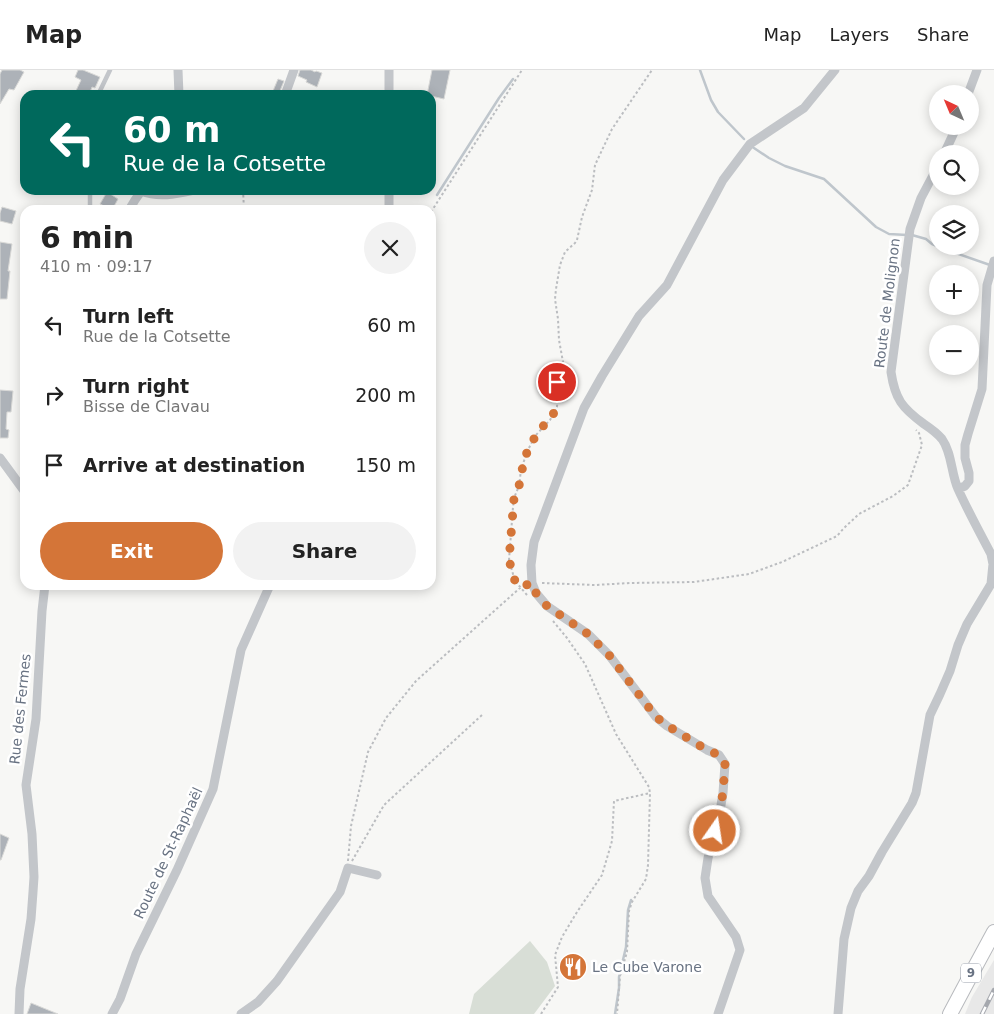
<!DOCTYPE html>
<meta charset="utf-8">
<style>
:root{--surface:#fff;--page:#f2f2f2;--text:#222;--muted:#767676;--line:#e0e0e0;--accent:#d47538}
body{margin:0;font-family:"DejaVu Sans",sans-serif;background:var(--page);color:var(--text);height:100vh;display:flex;flex-direction:column;font-size:19px;white-space:nowrap}
*{box-sizing:border-box;margin:0}
p{font-size:16px;color:var(--muted)}
.icon{flex:none;width:28px;height:28px;fill:none;stroke:currentColor;stroke-width:2;stroke-linecap:round;stroke-linejoin:round}
.map{position:relative;flex:1;overflow:hidden}
.sheet{position:absolute;left:20px;top:135px;width:416px;height:385px;display:flex;flex-direction:column;background:var(--surface);border-radius:15px;box-shadow:0 2px 12px #0003}
.sheet>*{flex:none}
.banner{position:absolute;left:20px;top:20px;width:416px;height:105px;border-radius:15px;box-shadow:0 2px 12px #0003;background:#00695c;color:#fff;overflow:hidden}
.needle{width:32px;rotate:316deg}
.buttons{position:absolute;left:929px;top:15px;display:grid;gap:10px}
.buttons a{display:grid;place-items:center;width:50px;height:50px;border-radius:50%;background:var(--surface);box-shadow:0 2px 12px #0003;font-size:25px}
.pin{position:absolute;display:grid;place-items:center;width:42px;height:42px;color:#fff;margin:-21px;border:2px solid #fff;border-radius:50%;box-shadow:0 1px 5px #0007}
.me{position:absolute;width:55px;margin:-28px;rotate:13deg;stroke-linejoin:round;filter:drop-shadow(0 0 4px #0008)}
.turn{display:flex;align-items:center;gap:18px;height:105px;padding:0 20px;font-size:22px}
.turn .icon{width:65px;height:65px;stroke-width:2.5}
.turn b{display:block;font-size:35px;line-height:42px}
.round{display:grid;place-items:center;flex:none;width:52px;height:52px;border-radius:26px;background:var(--page)}
.summary{display:flex;align-items:center;justify-content:space-between;height:85px;padding:0 20px}
h1{font-size:30px;font-weight:800;line-height:38px}
.action{display:flex;gap:10px;margin-top:auto;padding:10px 20px}
.action a{flex:1;height:58px;border-radius:30px;background:var(--accent);color:#fff;font-size:20px;font-weight:800;line-height:58px;text-align:center}
.action a+a{background:var(--page);color:var(--text)}
ul{padding:0;list-style:none}
li{display:flex;align-items:center;gap:15px;height:70px;padding:0 20px}
li div{flex:1}
li b{display:block;font-size:19px}
li em{font-style:normal}
header{display:flex;align-items:center;gap:30px;box-sizing:border-box;height:70px;padding:0 25px;background:var(--surface);border-bottom:1px solid var(--line)}
header strong{font-size:24px}
nav{display:flex;gap:28px;margin-inline-start:auto;font-size:18px}
.map>svg:first-child{display:block}
.built{fill:#e8e8e8}
.green{fill:#d8ded6}
.lines{fill:none;stroke-linecap:round;stroke-linejoin:round}
.stream{stroke:#bfc6cc;stroke-width:2.5}
.building{fill:#adb2b8;stroke:#d9d9d7}
.primary-casing{stroke:#b7b9bd;stroke-width:16}
.path{stroke:#bbbdc0;stroke-width:2;stroke-dasharray:2.5 2.5;stroke-linecap:butt}
.service{stroke:#c3c6ca;stroke-width:4.5}
.minor{stroke:#c3c6ca;stroke-width:9}
.primary{stroke:#fff;stroke-width:14}
.rail-casing{stroke:#a5a8ae;stroke-width:4.5}
.rail{stroke:#fff;stroke-width:2.5;stroke-dasharray:8;stroke-linecap:butt}
.route{stroke:#d47538;stroke-width:9;stroke-dasharray:0 16.2}
.labels{text-anchor:middle;stroke-width:5;stroke-linejoin:round;paint-order:stroke}
.shield{fill:#fff;stroke:#969da8;stroke-width:1}
.shield-label{font-size:12px;font-weight:bold;fill:#697383}
.street-label{font-size:14px;fill:#697383;stroke:#fff}
.poi-label{font-size:14px;fill:#697383;stroke:#fff;text-anchor:start}
</style>
<header>
<strong>Map</strong>
<nav><a>Map</a><a>Layers</a><a>Share</a></nav>
</header>
<div class="map">
<svg width="994" height="944" viewBox="0 0 994 944">
<rect width="100%" height="100%" fill="#f7f7f5"/>
<path class="built" d="M994,890v54h-29l7,-17z"/>
<path class="green" d="M530,871l17,21 8,24 -21,28h-65l5,-20z"/>
<g class="lines">
<path class="stream" d="M700,0l11,30 7,12 26,27
M751,76l18,12 16,8 39,13 52,48 13,7 18,1
M437,125l62,-97 14,-19
M912,165l14,4 6,5 15,6 43,15
M615,944l4,-26v-11l7,-30 2,-37 3,-10"/>
</g>
<path class="building" d="M2,0h18l4,2 -10,18 -5,-1 -9,15v-30z
M78,0h5l17,7 -5,11 -3,-1 -3,8h-15l7,-15 -6,-3z
M300,0h11l4,2 1,-1 6,2 -5,14 -11,-5 1,-2 -9,-4z
M432,0h18l-6,29 -17,-4z
M278,9l6,2 -5,12 -6,-2z
M107,122l11,7 -6,11 -12,-6z
M2,137l14,4 -4,13 -12,-3v-8z
M0,172l12,2 -4,27h2l-3,28h-7z
M0,320l13,1 -2,21h-4l-1,17 3,1 -1,8h-8z
M0,764l9,4 -8,22h-1z
M31,933l27,11h-31z"/>
<g class="lines">
<defs>
<path id="primary" d="M950,944l24,-45 20,-37"/>
</defs>
<use href="#primary" class="primary-casing"/>
<path class="path" d="M243,120l1,20
M431,142l91,-142
M542,513l53,2 35,-2 64,-1 55,-8 33,-12 55,-26 7,-8 15,-14 34,-18 15,-11 14,-40 -3,-12 -3,-3
M527,525l-12,-14 -6,-21 4,-53 1,-9 5,-12 2,-16 6,-18 8,-16 15,-16 7,-13 1,-30 5,-15 -4,-22 -1,-21 -3,-20 1,-10 4,-24 5,-13 10,-9 2,-3 5,-23 10,-27 3,-25 17,-36 40,-59
M553,551l14,17 18,26 31,70 33,53 1,6 -2,72 -2,14 -14,23 -3,9 -2,41 -7,24 -3,38
M348,791l3,-35 17,-74 18,-34 30,-37 105,-94
M352,791l32,-56 98,-90
M541,944l17,-27 -3,-32 7,-18 15,-25 25,-37 10,-34 2,-40 36,-8"/>
<path class="service" d="M98,25l12,-25
M90,120v20"/>
<path class="minor" d="M178,0l1,25
M968,24l9,-24
M285,25l9,-25
M389,25v-25
M944,84l13,-28
M389,120v20
M141,121c18,7 35,3 53,-1
M129,140l6,-10 7,-10
M0,388l25,34
M958,419l7,-3 4,-5v-8l-4,-15v-13l3,-11 14,-45 5,-104 7,-24
M19,944l1,-25 11,-70 2,-27 1,-15 -2,-43 -6,-49 10,-66 6,-108 3,-26
M112,944l8,-15 16,-45 41,-84 36,-81 28,-139 29,-65
M241,944l17,-12 19,-21 63,-89 8,-24 29,7
M718,944l22,-64 -4,-13 -28,-41 -3,-18 3,-20 11,-41 4,-24 2,-29 -6,-9 -12,-5 -40,-24 -11,-9 -47,-62 -21,-21 -41,-28 -11,-13 -4,-10 -1,-18 3,-23 50,-134 18,-32 37,-60 28,-31 56,-105 27,-36 54,-36 31,-38
M838,944l6,-75 7,-31 7,-17 11,-15 13,-24 30,-49 4,-10 14,-78 10,-21 10,-23 8,-26 9,-21 24,-40 2,-20 -2,-10c-11,-21 -23,-43 -33,-65 -7,-16 -6,-36 -16,-50 -5,-6 -12,-11 -18,-15 -22,-16 -29,-25 -33,-52l19,-143 11,-31 17,-32"/>
<use href="#primary" class="primary"/>
<defs>
<path id="rail" d="M982,944l12,-24"/>
</defs>
<use href="#rail" class="rail-casing"/>
<use href="#rail" class="rail"/>
</g>
<g class="lines">
<path class="route" d="M557,312v25l-7,13 -9,8 -11,17 -6,15 -5,26 -5,12 -5,62 6,21 5,6 12,-4 4,10 11,13 41,28 21,21 47,62 12,9 39,24 12,5 6,9 -2,29 -8,38"/>
</g>
<defs>
<symbol id="restaurant-disc" viewBox="-11 -11 22 22"><circle r="9.5" fill="#d47538" stroke="#fff"/><path d="M-5-6h1v4h1v-4h1v4h1v-4h1v5L-1.5 .5V6h-2V.5L-5-1ZM5-6V6H3V1.5H1.5Q1.5-4 5-6Z" fill="#fff"/></symbol>
</defs>
<g fill-rule="evenodd">
<use href="#restaurant-disc" x="557" y="881" width="32" height="32"/>
</g>
<g class="labels">
<rect class="shield" x="961" y="893.5" width="20" height="19" rx="4"/>
<g class="shield-label">
<text x="971" y="907">9</text>
</g>
<g class="street-label">
<text transform="translate(887 233) rotate(-83)" y="5">Route de Molignon</text>
<text transform="translate(20 639) rotate(-84)" y="5">Rue des Fermes</text>
<text transform="translate(168 783) rotate(-65)" y="5">Route de St-Raphaël</text>
</g>
<g class="poi-label">
<text x="592" y="902">Le Cube Varone</text>
</g>
</g>
</svg>
<div class="buttons">
<a><svg class="needle" viewBox="-14 -14 28 28"><path d="M0-13l5 13h-10z" fill="#e53935"/><path d="M0 13l5-13h-10z" fill="#767676"/></svg></a>
<a><svg class="icon" aria-label="search" viewBox="0 0 24 24"><circle cx="10" cy="10" r="6"/><path d="M15 15l6 6"/></svg></a>
<a><svg class="icon" aria-label="layers" viewBox="0 0 24 24"><path d="M12 4l9 5-9 5-9-5zM3 14l9 5 9-5"/></svg></a>
<a>+</a>
<a>−</a>
</div>
<div class="pin" style="left:557px;top:312px;background:#d93025"><svg class="icon" aria-label="arrive" viewBox="0 0 24 24"><path d="M6 21V4h12l-3 4 3 4H6"/></svg></div>
<svg class="me" style="left:715px;top:761px" viewBox="-20 -20 40 40"><circle r="17" fill="#d47538" stroke="#fff" stroke-width="3"/><path d="M0-11L8 9 0 5-8 9z" fill="#fff"/></svg>
<div class="banner">
<div class="turn"><svg class="icon" aria-label="left" viewBox="0 0 24 24"><path d="M17 20v-9H6M10 6l-5 5 5 5"/></svg><div><b>60 m</b>Rue de la Cotsette</div></div>
</div>
<section class="sheet">
<div class="summary"><div><h1>6 min</h1><p>410 m · 09:17</p></div><a class="round"><svg class="icon" aria-label="close" viewBox="0 0 24 24"><path d="M6 6l12 12M18 6L6 18"/></svg></a></div>
<ul>
<li><svg class="icon" aria-label="left" viewBox="0 0 24 24"><path d="M17 20v-9H6M10 6l-5 5 5 5"/></svg><div><b>Turn left</b><p>Rue de la Cotsette</p></div><em>60 m</em></li>
<li><svg class="icon" aria-label="right" viewBox="0 0 24 24"><path d="M7 20v-9h11M14 6l5 5-5 5"/></svg><div><b>Turn right</b><p>Bisse de Clavau</p></div><em>200 m</em></li>
<li><svg class="icon" aria-label="arrive" viewBox="0 0 24 24"><path d="M6 21V4h12l-3 4 3 4H6"/></svg><div><b>Arrive at destination</b></div><em>150 m</em></li>
</ul>
<div class="action"><a>Exit</a><a>Share</a></div>
</section>
</div>
